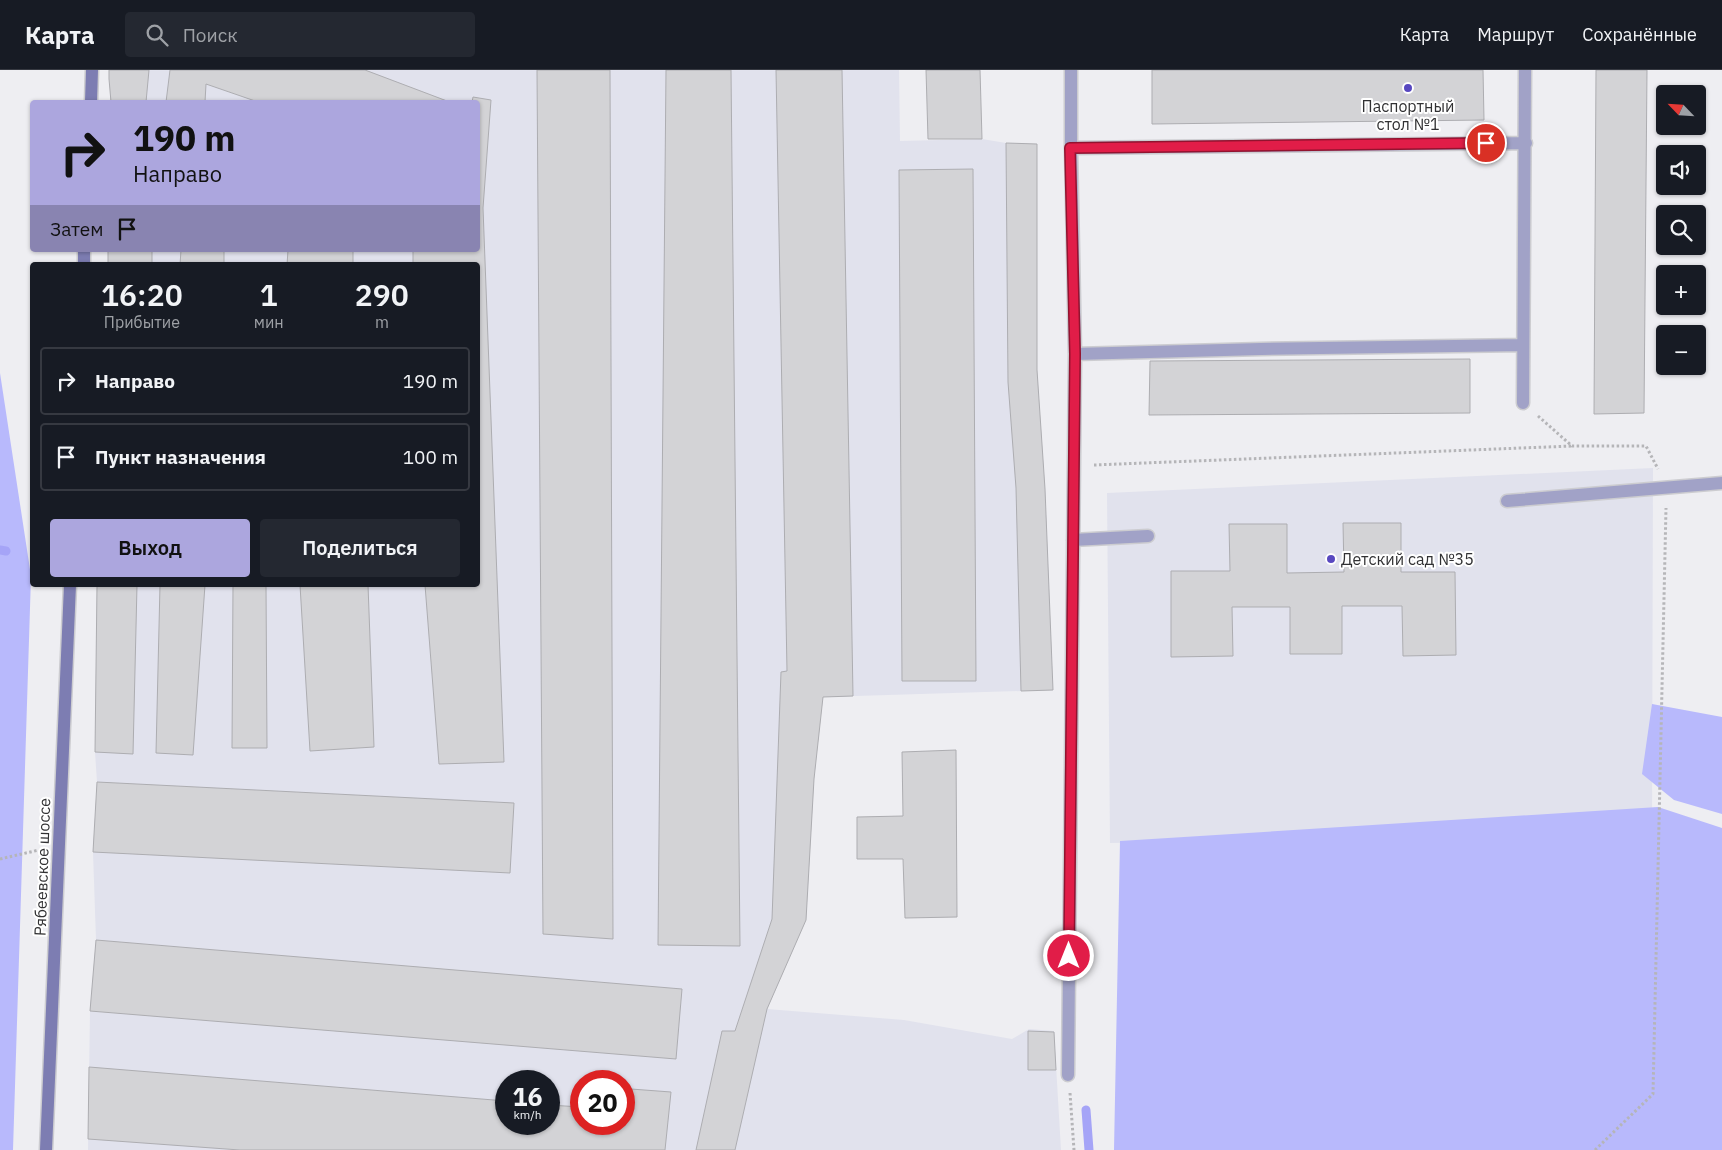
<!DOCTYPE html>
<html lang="ru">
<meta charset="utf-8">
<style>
:root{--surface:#171b24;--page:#242831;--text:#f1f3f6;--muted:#9ea1a6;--line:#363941;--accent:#aca6de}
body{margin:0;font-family:"IBM Plex Sans",sans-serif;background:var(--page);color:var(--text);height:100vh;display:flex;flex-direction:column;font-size:19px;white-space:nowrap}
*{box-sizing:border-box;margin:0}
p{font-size:16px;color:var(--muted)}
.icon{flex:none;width:28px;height:28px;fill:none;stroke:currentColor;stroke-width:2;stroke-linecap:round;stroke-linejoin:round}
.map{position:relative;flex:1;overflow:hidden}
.side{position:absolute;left:30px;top:192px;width:450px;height:325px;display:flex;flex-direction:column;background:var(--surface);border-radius:5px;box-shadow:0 1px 4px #0004}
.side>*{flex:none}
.hud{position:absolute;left:30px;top:30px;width:450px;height:152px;border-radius:5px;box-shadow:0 1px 4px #0004;background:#aca6de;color:#111;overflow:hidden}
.needle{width:32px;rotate:295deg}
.buttons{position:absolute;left:1656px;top:15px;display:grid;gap:10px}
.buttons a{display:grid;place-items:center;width:50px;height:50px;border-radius:5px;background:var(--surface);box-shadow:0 1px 4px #0004;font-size:25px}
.speed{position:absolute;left:495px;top:1000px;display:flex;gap:10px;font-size:25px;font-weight:700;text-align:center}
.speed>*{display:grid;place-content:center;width:65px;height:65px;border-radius:50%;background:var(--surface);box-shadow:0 1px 4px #0004;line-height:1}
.speed small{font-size:12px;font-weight:400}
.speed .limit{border:8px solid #d22;background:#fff;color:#111}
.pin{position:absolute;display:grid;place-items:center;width:42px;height:42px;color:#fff;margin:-21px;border:2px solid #fff;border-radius:50%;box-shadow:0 1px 5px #0007}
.me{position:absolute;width:55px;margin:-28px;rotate:0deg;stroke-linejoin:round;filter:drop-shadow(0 0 4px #0008)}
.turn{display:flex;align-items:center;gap:18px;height:105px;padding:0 20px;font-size:22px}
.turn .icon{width:65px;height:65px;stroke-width:2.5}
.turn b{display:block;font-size:35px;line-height:42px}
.then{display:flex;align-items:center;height:48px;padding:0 20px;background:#0003;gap:10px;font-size:19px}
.eta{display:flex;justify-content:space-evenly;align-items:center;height:85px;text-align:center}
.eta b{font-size:30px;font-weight:600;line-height:35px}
.primary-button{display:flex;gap:10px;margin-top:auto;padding:10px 20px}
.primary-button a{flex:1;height:58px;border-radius:5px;background:var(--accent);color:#111;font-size:20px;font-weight:600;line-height:58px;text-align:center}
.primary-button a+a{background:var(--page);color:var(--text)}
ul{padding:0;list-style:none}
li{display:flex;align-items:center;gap:15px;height:68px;margin:0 10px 8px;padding:0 10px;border:2px solid var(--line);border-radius:5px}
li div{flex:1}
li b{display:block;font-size:19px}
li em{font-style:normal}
header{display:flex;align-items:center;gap:30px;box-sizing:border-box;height:70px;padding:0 25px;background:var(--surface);border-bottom:1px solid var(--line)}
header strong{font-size:24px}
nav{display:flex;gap:28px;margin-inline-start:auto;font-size:18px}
.search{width:350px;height:45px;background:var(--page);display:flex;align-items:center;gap:12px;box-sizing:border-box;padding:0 18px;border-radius:5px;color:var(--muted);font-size:19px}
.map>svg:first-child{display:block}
.built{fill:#e1e2ed;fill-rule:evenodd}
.forest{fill:#b8b9fc}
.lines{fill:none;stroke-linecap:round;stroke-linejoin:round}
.stream{stroke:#a5a4f7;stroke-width:9}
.building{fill:#d3d3d6;stroke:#adadb1}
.lane-casing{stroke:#ccccd0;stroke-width:15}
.secondary-casing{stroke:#ccccd0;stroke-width:15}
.path{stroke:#b5b5b8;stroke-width:3;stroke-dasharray:2.5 2.5;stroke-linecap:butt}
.lane{stroke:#a1a2c7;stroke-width:12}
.secondary{stroke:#7d7db2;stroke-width:12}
.route-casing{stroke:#92132f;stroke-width:12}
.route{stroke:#e11d48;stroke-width:9}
.poi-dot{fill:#5848c0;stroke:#fff;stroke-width:2}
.labels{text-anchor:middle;stroke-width:4;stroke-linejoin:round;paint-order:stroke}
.poi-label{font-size:16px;fill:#313133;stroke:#fff}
.street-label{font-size:16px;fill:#313133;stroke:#fff}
</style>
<header>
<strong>Карта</strong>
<div class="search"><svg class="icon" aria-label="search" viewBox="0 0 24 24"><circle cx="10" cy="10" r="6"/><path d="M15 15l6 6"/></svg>Поиск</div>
<nav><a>Карта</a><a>Маршрут</a><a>Сохранённые</a></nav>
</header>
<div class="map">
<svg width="1722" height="1080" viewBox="0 0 1722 1080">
<rect width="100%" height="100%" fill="#eeeef2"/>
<path class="built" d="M109,0h790l1,71 82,-2 24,4 31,1v226l8,119 8,201 -230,7 -9,82 -8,141 -39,89 137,11 108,19 17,-10 25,2 7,119h-973l2,-139 6,-71 -3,-88 4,-70 -2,-30 2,-167h381v-320h-370v-15h370v-148h-367l-2,-23zM506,1011h43v43h-43zM581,1011h43v43h-43z
M1653,398l-1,366 -542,9 -3,-350z"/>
<path class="forest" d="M0,303l31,203 -18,574h-13z
M1652,634l70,13v97l-48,-14 -32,-26z
M1658,737l64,21v322h-608l6,-309z"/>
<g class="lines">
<path class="stream" d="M0,480l6,1
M1086,1040l3,40"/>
</g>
<path class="building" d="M109,0h40l-3,32h-35l-2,-23z
M170,0h195l82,31 -1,1h-188l-52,-18 -1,18h-39z
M537,0h73l3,869 -70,-5z
M666,0h65l9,876 -82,-1z
M776,0h66l11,626 -30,1 -9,82 -8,141 -39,89 -32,141h-39l26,-119h13l37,-112 9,-247 6,-1z
M926,0h54l2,69h-54z
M1152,0h331l1,50 -332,4z
M1596,0h51l-3,343 -50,1z
M473,27l18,3 -8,108 21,554 -65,2 -14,-179h53v-320h-65v-15h65v-148h-6z
M1006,73l31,1v226l8,119 8,201 -32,1 -5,-203 -8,-106z
M973,99l3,512h-74l-3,-511z
M108,180h44v15h-44z
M181,180h43v15h-44z
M288,180h65v15h-66z
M1470,289v54l-321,2 1,-54z
M1343,453h58v49h54l1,83 -53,1 -1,-50h-60v48h-52v-47h-58l1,49 -62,1v-86h59l-1,-47h58v49l57,-1z
M97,515h40l-4,169 -38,-2z
M160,515h45l-12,170 -37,-2z
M233,515h33l1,163h-35z
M300,515h68l6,162 -64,4z
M956,680l1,167 -52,1 -2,-59h-46v-42l46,-1 -1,-64z
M97,712l417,21 -4,70 -417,-21z
M96,870l586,49 -6,70 -586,-48z
M1028,961l26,1 2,38h-28z
M89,997l417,34v23h43v-19l32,2v17h43v-13h6l1,-22 40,3 -6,58h-425l-152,-11z"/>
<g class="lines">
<defs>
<path id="lane" d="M1071,78l455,-5
M1075,284l186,-5 262,-4
M1523,333l2,-333
M1507,431l215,-18
M1073,470l75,-4
M1068,1005l7,-721 -4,-206v-78"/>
<path id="secondary" d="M91,32l1,-32
M84,195v-15
M46,1080l24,-565"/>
</defs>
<use href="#lane" class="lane-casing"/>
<use href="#secondary" class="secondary-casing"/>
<path class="path" d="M1538,346l34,30h74l12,23
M1094,395l478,-19
M0,789l39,-9
M1070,1023l4,57
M1595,1080l58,-56 13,-586"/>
<use href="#lane" class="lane"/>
<use href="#secondary" class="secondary"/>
</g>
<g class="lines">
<defs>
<path id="route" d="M1069,886l6,-602 -5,-206 416,-5"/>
</defs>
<use href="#route" class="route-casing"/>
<use href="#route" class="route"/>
</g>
<g class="poi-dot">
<circle cx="1408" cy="18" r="5"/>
<circle cx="1331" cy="489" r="5"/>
</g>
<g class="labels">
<g class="poi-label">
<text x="1408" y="42">Паспортный<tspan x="1408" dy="18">стол №1</tspan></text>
<text x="1341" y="495" text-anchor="start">Детский сад №35</text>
</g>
<g class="street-label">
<text transform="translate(42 797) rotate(-88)" y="6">Рябеевское шоссе</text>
</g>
</g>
</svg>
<div class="buttons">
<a><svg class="needle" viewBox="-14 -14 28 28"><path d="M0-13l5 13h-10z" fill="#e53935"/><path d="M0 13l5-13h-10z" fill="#9ea1a6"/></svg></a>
<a><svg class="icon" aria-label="sound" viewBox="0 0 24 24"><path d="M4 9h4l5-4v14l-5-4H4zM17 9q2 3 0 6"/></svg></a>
<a><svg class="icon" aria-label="search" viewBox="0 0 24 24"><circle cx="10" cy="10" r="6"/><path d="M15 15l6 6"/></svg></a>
<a>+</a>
<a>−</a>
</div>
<div class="speed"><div>16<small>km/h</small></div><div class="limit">20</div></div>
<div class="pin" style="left:1486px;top:73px;background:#d93025"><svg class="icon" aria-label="arrive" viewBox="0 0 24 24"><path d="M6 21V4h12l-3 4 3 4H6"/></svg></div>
<svg class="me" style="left:1069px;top:886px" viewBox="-20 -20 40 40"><circle r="17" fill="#e11d48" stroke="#fff" stroke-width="3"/><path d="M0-11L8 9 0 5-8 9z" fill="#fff"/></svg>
<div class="hud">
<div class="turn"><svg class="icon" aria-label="right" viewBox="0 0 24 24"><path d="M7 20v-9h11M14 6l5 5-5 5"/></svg><div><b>190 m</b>Направо</div></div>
<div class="then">Затем<svg class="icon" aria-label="arrive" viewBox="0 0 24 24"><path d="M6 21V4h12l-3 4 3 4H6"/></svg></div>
</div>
<section class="side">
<div class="eta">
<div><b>16:20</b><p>Прибытие</p></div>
<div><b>1</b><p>мин</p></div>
<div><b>290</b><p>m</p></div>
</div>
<ul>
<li><svg class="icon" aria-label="right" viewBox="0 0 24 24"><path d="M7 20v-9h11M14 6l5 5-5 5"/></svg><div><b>Направо</b></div><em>190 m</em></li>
<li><svg class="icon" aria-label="arrive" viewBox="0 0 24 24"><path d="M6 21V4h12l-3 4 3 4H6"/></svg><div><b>Пункт назначения</b></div><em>100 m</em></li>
</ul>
<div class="primary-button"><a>Выход</a><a>Поделиться</a></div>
</section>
</div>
